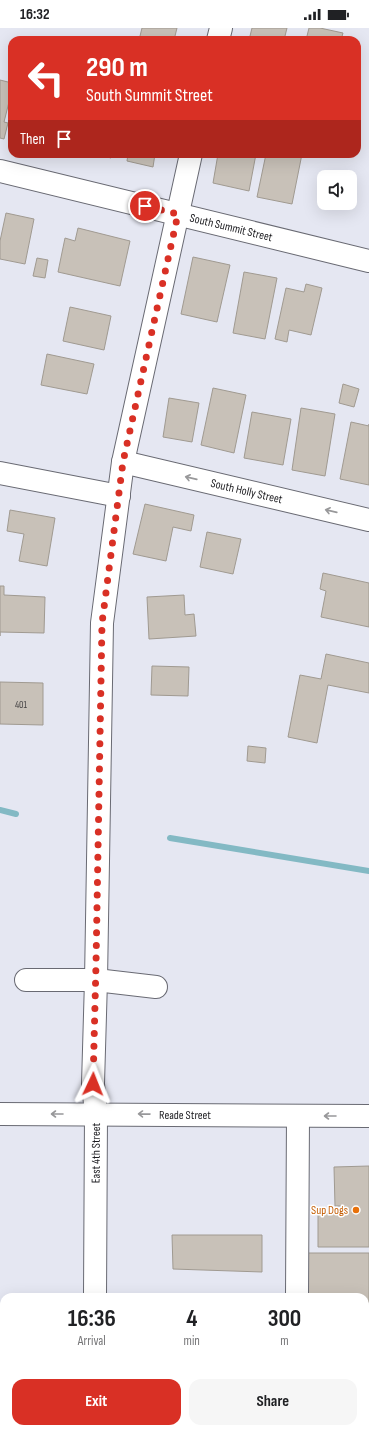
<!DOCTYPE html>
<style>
:root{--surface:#fff;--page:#f6f6f6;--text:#202124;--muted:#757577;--accent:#d93025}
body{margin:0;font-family:"Sofia Sans Condensed",sans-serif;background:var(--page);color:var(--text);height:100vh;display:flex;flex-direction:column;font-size:15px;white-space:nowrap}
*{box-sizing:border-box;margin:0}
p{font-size:13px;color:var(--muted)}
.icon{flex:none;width:22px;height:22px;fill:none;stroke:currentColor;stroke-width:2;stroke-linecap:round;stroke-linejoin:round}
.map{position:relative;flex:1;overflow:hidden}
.details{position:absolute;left:0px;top:1265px;width:369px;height:140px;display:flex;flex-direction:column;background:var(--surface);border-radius:12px 12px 0 0;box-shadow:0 4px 16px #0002}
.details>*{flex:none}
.top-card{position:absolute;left:8px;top:8px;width:353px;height:122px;border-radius:12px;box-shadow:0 4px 16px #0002;background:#d93025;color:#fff;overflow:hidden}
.tools{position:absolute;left:317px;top:142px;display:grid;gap:8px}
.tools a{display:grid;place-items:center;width:40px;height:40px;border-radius:8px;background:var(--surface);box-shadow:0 4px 16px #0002;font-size:20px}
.pin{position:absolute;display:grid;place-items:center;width:34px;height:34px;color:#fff;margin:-17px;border:2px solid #fff;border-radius:50%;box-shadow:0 1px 4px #0007}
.me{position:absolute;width:44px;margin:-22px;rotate:2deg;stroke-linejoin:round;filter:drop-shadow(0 0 3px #0008)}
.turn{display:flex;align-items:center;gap:14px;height:84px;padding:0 12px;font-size:18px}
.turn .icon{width:52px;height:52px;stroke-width:2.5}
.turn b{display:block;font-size:28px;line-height:34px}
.then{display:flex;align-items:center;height:38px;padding:0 12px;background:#0003;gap:8px;font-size:15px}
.eta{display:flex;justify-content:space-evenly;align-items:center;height:68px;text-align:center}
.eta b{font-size:24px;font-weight:700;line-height:28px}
.button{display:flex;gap:8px;margin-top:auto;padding:8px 12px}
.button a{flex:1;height:46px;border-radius:12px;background:var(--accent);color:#fff;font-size:16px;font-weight:700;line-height:46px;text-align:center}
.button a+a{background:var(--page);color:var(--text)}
.status{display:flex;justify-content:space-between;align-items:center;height:28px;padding:0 20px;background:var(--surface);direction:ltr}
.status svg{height:11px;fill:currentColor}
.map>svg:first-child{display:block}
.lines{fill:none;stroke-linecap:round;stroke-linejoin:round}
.stream{stroke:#83b9c4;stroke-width:6}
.building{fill:#c8c1b8;stroke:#a09a91}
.minor-casing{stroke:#696a73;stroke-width:24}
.minor{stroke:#fff;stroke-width:22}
.oneway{stroke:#98989a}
.route{stroke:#d93025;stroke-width:7;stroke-dasharray:0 12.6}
.food-dot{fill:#e8710a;stroke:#fff;stroke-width:1.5}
.labels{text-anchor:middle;stroke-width:3;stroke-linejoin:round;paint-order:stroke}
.number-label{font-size:10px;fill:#464445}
.street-label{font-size:12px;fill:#1b1b1f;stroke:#fff}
.food-label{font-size:12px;fill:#c56008;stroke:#fff;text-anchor:end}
</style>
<div class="status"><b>16:32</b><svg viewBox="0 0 49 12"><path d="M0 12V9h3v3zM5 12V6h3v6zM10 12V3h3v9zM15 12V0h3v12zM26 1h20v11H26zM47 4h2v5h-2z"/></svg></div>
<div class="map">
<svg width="369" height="1405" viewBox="0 0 369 1405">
<rect width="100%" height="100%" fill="#e5e7f2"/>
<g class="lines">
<path class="stream" d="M0,782l16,4
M170,810l199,33"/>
</g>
<path class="building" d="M142,0h35l-3,12h-35z
M252,0h35l-3,12h-35z
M309,0h11l23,5 -2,7h-35z
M0,52l12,3v7l-8,32 4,1 -4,16 -4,-1z
M97,126h15l-1,4z
M128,126h27l-2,13 -26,-6z
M218,126h38l-7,37 -36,-8z
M266,126h36l-10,50 -35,-7z
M6,185l28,6 -9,45 -25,-5v-18z
M78,200l52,13 -10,45 -62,-14 7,-34 10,3z
M193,229l37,8 -13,57 -36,-8z
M37,230l11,2 -3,18 -12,-2z
M244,244l33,6 -12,61 -32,-6z
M306,256l16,4 -11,47 -22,-5 -2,12 -12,-3 11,-51 18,4z
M70,279l41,9 -7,34 -41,-9z
M47,326l47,10 -7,30 -46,-9z
M343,356l16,5 -5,18 -15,-4z
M213,360l33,7 -12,58 -33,-8z
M169,370l30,5 -7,39 -29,-5z
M301,380l34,6 -10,62 -33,-6z
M252,384l39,7 -8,46 -39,-7z
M351,394l18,4v-2v61l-29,-6z
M145,476l49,11 -3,16 -18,-4 -7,34 -33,-7z
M10,482l45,8 -8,48 -28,-5 5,-27 -17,-3z
M207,504l34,7 -8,35 -33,-7z
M323,545l46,10v44l-48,-10 5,-26 -6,-2z
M0,558h4v9l41,2 -1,36 -44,-1v4z
M184,567l1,20 9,-1 2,22 -47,3 -2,-42z
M326,626l43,9v30l-41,-8 -11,58 -29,-6 12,-62 21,4z
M152,638l37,1 -1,29 -37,-1z
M0,654l43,1v42l-43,-1z
M248,718l18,2 -1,15 -18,-2z
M369,1138v81h-51v-33l26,-1v-7h-9l-1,-39z
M172,1207h90v37l-89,-3z
M308,1225h61v49h-4v-5h-57z
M365,1274h4v28h-4z
M365,1321h3l-1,50h-2z
M126,1401h177v4h-177z"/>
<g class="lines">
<defs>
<g id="minor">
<path d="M218,12l3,-12"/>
<path id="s1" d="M0,143l369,90"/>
<path id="s2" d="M123,434l246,58"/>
<path d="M0,445l119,23"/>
<path d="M26,952h70l60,7"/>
<path id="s3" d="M0,1086l369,2"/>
<path id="s4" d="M95,1269l1,-183 -3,-30 3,-104 6,-357 21,-161 68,-308"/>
<path d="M297,1269l1,-181"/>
<path d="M0,1387l4,1"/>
<path d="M365,1390h4"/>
<path d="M95,1401v4"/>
<path d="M307,1405v-4"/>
</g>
</defs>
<use href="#minor" class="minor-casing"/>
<use href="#minor" class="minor"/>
</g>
<defs><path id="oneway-shaft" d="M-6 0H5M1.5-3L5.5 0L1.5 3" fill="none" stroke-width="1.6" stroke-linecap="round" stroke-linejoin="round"/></defs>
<g class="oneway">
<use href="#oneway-shaft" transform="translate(191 450) rotate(-167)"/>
<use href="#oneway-shaft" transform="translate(331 483) rotate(-167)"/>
<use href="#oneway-shaft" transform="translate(57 1086) rotate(180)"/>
<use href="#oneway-shaft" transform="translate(144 1086) rotate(-179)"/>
<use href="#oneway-shaft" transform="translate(330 1088) rotate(-180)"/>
</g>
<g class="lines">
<path class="route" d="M93,1056l3,-120 6,-341 21,-161 55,-248 -33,-8"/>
</g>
<circle class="food-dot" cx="356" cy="1182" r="4"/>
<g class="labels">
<g class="number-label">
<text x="21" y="680">401</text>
</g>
<g class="street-label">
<text dy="4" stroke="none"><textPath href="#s1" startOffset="238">South Summit Street</textPath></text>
<text dy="4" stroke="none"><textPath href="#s2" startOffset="127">South Holly Street</textPath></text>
<text dy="4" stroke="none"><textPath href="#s3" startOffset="185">Reade Street</textPath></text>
<text dy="4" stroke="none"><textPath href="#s4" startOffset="144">East 4th Street</textPath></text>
</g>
<g class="food-label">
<text x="348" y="1186">Sup Dogs</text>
</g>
</g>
</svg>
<div class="tools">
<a><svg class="icon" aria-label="sound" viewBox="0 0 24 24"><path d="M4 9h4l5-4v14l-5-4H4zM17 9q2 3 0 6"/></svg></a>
</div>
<div class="pin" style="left:145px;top:178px;background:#d93025"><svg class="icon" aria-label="arrive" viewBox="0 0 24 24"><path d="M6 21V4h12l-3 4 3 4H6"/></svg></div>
<svg class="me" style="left:93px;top:1056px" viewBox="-20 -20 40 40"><path d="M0-17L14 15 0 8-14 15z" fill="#d93025" stroke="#fff" stroke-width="4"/></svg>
<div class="top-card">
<div class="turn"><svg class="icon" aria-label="left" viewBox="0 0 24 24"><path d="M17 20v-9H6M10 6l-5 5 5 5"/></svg><div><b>290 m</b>South Summit Street</div></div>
<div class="then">Then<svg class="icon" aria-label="arrive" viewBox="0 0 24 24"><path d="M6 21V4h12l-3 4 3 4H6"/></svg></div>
</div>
<section class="details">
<div class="eta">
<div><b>16:36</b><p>Arrival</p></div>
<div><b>4</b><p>min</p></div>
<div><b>300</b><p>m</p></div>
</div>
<div class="button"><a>Exit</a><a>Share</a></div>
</section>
</div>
